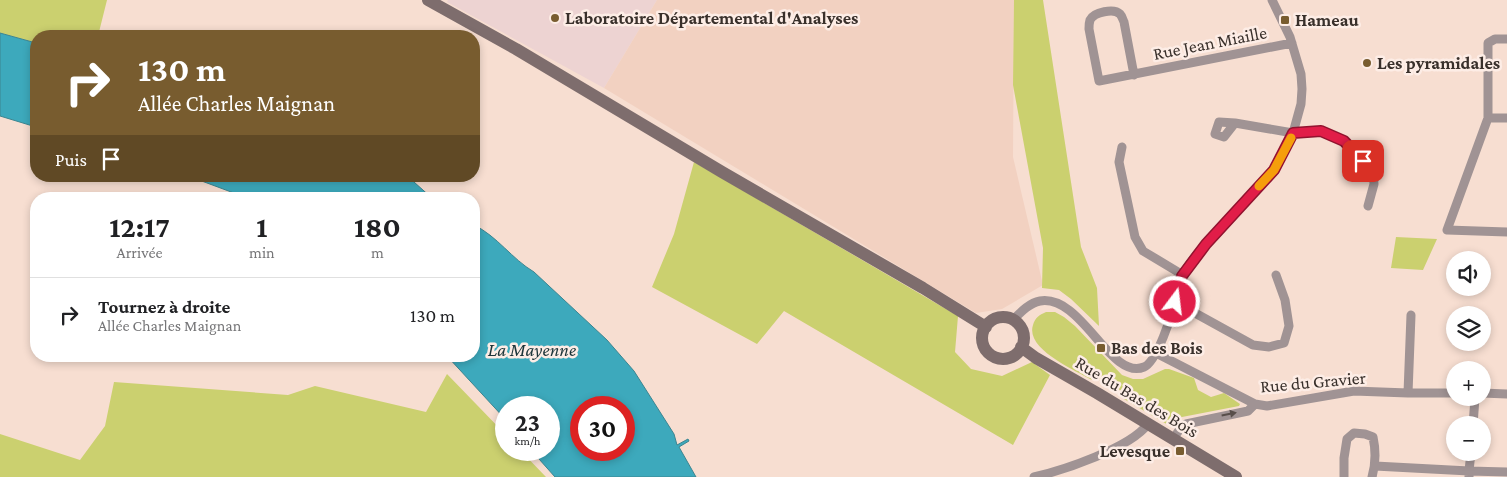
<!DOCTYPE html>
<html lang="fr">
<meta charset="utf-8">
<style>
:root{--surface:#fff;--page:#f6f6f6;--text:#202124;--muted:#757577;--line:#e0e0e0}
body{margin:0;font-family:"Crimson Pro",serif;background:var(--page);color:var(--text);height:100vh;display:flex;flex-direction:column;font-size:19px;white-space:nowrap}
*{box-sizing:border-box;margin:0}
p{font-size:16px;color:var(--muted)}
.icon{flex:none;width:28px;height:28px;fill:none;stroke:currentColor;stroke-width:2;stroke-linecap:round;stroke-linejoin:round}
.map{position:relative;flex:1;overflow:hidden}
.sheet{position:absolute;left:30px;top:192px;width:450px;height:170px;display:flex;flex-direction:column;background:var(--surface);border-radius:20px;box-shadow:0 2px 8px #0003}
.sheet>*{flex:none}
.banner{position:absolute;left:30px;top:30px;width:450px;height:152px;border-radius:20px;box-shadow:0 2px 8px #0003;background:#785c2f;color:#fff;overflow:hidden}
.controls{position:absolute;left:1446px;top:251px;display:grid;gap:10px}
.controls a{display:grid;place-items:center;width:45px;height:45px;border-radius:50%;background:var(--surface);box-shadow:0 2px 8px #0003;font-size:25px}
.speed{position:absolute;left:495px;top:396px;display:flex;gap:10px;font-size:25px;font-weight:700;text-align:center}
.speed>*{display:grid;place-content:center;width:65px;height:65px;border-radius:50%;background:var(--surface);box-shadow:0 2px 8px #0003;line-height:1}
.speed small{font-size:12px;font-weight:400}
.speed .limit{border:8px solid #d22;background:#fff;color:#111}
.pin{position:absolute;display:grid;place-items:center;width:42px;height:42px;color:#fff;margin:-21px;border-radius:10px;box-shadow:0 2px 8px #0006}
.me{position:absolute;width:55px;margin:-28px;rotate:15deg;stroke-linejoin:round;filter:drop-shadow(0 0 4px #0008)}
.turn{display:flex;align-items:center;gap:18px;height:105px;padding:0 25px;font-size:22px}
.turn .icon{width:65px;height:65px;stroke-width:2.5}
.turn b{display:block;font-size:35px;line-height:42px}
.then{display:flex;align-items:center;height:48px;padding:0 25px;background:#0003;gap:10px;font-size:19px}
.eta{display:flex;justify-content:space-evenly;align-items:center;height:85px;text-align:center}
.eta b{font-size:30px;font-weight:700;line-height:35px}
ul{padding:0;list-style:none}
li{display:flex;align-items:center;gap:15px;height:75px;padding:0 25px;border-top:1px solid var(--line)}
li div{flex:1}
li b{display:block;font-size:19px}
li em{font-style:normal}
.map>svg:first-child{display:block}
.commercial{fill:#edd3d2}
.built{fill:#f2d1c1}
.green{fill:#cbd06f}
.water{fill:#3da9bc;stroke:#3c8590;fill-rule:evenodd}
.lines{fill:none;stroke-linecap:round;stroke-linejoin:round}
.street{stroke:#a09394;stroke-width:9}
.secondary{stroke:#7e6d6d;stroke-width:12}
.oneway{fill:#584e4a}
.route-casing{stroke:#92132f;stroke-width:12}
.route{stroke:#e11d48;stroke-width:9}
.slow{stroke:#f59e0b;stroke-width:9}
.poi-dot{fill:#785c2f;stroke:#fdede6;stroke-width:2}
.labels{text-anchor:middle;stroke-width:5;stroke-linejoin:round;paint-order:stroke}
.poi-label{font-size:18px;font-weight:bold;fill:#39302b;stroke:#fdede6;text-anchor:start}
.street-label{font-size:18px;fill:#39302b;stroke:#fdede6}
.water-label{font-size:19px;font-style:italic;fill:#1c3439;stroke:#fdede6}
</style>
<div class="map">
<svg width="1507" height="477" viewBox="0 0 1507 477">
<rect width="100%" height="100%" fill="#f7ded1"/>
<path class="commercial" d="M448,0h209l-53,88 -157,-86z"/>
<path class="built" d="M657,0h357l-1,157 30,128 -41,24 -26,4 -372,-225z"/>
<path class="green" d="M0,0h107l-9,36h-62v7l-36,-10z
M1014,0h29l38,247 16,41 2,38 -28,-27 -12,-9 -17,-2 1,-40 -30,-163z
M694,162l264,154 -3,36 16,17 31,7 30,-14 18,13 -37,70 -229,-134 -27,33 -105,-57 22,-53z
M1396,237l41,2 -14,31 -32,-2z
M1046,312h9l9,5 11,9 47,49 11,4h10l22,-10h4l25,9 4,12 13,7 13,-4 16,11 -1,2 -57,11 -12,9 -46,-27 -2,-8 -23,-11h-7c-17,-10 -67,-31 -59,-55 2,-7 6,-10 13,-13z
M447,374l59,61v15h14l26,27h-546v-43l80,26 25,-34 9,-44 174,13 27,-9 111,26z"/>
<path class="water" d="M0,33l36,10v84l-36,-11z
M183,176h223l8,6 19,17h-183l-51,-19z
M474,225c23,11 38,34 60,47l73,68 27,31 40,63 3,11 11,-6 1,2 -10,6 17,30h-141l-24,-27h18v-42h-43v12l-59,-64h27zM581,408h43v42h-43z"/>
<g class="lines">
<path class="street" d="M1507,39h-12l-7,4v75l-41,112 60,2
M1134,75l-10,-53c-1,-2 -2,-6 -4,-8 -6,-6 -26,-2 -30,6 -1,3 -1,6 -1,9l10,52 193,-38
M1488,118h19
M1235,123l-11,14 -9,-3 4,-12 16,1 58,10 28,-2 23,10 29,30 1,13 -6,22
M1122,147l-3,15 16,75 8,14 40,24
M1175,302l78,43 16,2 15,-4 5,-17 -4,-26 -9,-25
M1013,320c7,-7 16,-17 27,-19 42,-7 70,80 104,66 13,-5 28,-53 32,-67 2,-8 3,-19 7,-26 8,-14 20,-28 32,-38l59,-66 19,-37 8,-29 1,-15 -1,-15 -11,-37 -18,-37
M1156,353l99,51 12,2 87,-15 54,2h47
M1408,393l3,-78
M1482,393l25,1
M1473,425l2,-27
M1173,439l9,-13 4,-2 62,-13 7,-7
M1471,452l-2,19 38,1
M1375,466l94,5v6
M1034,477c30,-7 96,-29 114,-53
M1344,477v-19l3,-19 7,-6 11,1 8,3c3,14 3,26 -1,40"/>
<path class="secondary" d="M428,0l88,49 206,123 201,116 63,39
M982 338a21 21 0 1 1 42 0a21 21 0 1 1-42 0Z
M1021,347l15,11 61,35 139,84"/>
</g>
<defs><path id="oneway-solid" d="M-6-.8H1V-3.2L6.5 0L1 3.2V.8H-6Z" transform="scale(1.25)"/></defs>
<use class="oneway" href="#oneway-solid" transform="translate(1229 414) rotate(-11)"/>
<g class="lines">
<defs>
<path id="route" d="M1175,302l7,-26 24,-32 68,-74 19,-37 28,-2 23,10 19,20"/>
</defs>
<use href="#route" class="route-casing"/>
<use href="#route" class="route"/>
<path class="slow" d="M1259,186l15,-16 17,-32"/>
</g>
<g class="poi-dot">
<circle cx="555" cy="18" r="5"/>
<rect x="1280" y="15" width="10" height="10" rx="2.5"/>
<circle cx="1367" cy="63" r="5"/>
<rect x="1096" y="343" width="10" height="10" rx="2.5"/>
<rect x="1175" y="446" width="10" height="10" rx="2.5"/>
</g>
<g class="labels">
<g class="poi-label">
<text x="565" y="24">Laboratoire Départemental d'Analyses</text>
<text x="1295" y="26">Hameau</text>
<text x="1377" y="69">Les pyramidales</text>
<text x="1111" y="354">Bas des Bois</text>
<text x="1170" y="457" text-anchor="end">Levesque</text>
</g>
<g class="street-label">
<text transform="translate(1210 43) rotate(-11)" y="6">Rue Jean Miaille</text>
<text transform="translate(1313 382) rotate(-5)" y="6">Rue du Gravier</text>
<text transform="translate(1137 397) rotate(31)" y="6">Rue du Bas des Bois</text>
</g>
<g class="water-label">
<text x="532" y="356">La Mayenne</text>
</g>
</g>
</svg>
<div class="controls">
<a><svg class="icon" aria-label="sound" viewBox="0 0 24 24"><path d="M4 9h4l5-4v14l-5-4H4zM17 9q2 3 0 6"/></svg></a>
<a><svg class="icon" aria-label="layers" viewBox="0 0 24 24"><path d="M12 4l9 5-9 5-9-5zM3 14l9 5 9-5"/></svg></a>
<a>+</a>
<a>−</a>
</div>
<div class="speed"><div>23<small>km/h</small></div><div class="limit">30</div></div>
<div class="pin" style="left:1363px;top:161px;background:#d93025"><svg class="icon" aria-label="arrive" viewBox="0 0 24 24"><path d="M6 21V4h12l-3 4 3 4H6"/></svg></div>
<svg class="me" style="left:1175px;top:302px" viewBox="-20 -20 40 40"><circle r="17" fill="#e11d48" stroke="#fff" stroke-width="3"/><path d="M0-11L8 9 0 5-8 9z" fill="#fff"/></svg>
<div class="banner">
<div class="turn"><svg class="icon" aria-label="right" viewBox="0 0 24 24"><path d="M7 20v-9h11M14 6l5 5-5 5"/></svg><div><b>130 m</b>Allée Charles Maignan</div></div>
<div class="then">Puis<svg class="icon" aria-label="arrive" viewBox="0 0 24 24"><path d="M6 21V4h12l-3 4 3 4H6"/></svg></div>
</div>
<section class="sheet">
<div class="eta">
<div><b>12:17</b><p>Arrivée</p></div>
<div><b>1</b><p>min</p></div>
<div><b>180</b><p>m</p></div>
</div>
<ul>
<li><svg class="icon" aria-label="right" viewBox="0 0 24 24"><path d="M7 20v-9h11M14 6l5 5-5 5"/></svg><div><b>Tournez à droite</b><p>Allée Charles Maignan</p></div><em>130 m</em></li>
</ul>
</section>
</div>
